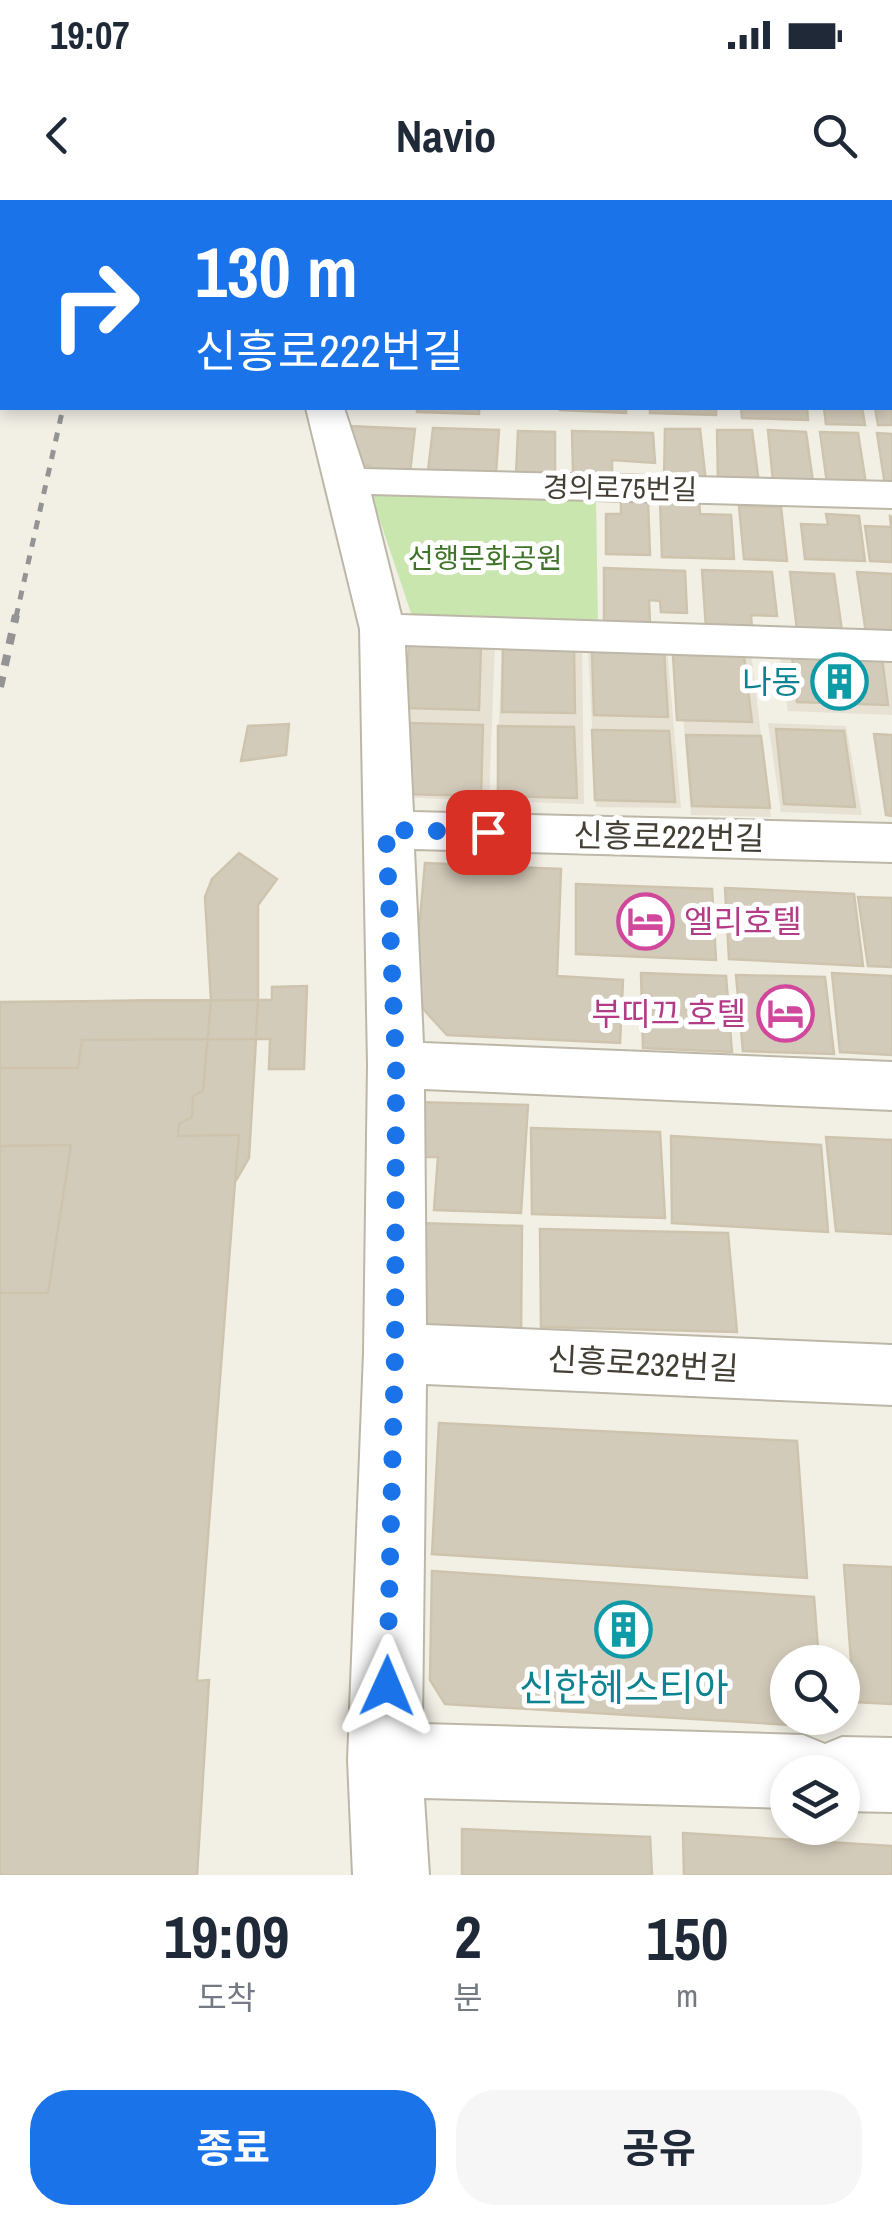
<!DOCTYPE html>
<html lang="ko">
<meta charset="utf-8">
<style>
:root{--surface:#fff;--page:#f6f6f7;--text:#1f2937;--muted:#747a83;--accent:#1a73e8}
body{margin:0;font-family:"Archivo Narrow","Noto Sans KR",sans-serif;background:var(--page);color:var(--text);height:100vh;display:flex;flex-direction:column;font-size:38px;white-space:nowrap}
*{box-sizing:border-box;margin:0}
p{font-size:32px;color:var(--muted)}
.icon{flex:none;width:55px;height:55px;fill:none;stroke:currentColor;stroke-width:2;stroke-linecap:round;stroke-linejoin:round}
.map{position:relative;height:1675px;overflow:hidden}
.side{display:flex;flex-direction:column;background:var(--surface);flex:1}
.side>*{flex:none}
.hud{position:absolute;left:0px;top:0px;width:892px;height:210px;box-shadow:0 5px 15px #0003;background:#1a73e8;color:#fff;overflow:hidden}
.fabs{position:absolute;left:770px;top:1445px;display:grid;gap:20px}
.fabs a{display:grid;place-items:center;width:90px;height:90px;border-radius:50%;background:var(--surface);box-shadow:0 5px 15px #0003;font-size:50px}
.pin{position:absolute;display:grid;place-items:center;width:85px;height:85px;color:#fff;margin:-42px;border-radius:20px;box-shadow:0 5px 15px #0006}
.me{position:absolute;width:110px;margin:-55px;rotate:1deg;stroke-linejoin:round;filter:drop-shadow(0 0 8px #0008)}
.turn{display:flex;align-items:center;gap:35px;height:210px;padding:0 30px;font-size:45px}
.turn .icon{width:130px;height:130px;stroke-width:2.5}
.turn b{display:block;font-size:70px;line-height:85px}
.eta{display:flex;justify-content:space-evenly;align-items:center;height:170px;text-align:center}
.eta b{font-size:60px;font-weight:700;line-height:70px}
.primary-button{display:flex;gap:20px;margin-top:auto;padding:20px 30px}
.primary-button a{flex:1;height:115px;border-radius:40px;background:var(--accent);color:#fff;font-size:40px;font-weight:700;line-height:115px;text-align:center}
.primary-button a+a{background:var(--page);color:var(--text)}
.status{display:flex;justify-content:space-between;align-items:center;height:70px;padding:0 50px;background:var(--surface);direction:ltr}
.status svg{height:28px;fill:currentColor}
header{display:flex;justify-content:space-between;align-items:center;height:130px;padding:0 30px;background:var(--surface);font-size:45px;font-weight:700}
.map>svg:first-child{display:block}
.residential{fill:#e6e1d3}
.green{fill:#c8e6ae}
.building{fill:#d3cbba;stroke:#cec4ae;stroke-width:2.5}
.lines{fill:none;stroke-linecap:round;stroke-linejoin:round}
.minor-casing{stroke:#bdb7a8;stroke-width:4}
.minor{fill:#fff;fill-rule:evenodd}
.rail-far1{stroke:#949494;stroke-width:5;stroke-dasharray:9 9;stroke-linecap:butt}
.rail{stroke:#949494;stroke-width:8;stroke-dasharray:11 11;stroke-linecap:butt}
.route{stroke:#1a73e8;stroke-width:18;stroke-dasharray:0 32.4}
.labels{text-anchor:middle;stroke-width:10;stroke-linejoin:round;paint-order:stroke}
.far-street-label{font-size:28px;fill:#443f35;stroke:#fff}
.far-park-label{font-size:28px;fill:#40742a;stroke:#fff}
.culture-label{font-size:32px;fill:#0d838f;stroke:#fff;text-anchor:end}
.street-label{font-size:32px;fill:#443f35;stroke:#fff}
.hotel-label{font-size:32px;fill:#b23c85;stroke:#fff;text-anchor:start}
.near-culture-label{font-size:38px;fill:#0d838f;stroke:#fff}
</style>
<div class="status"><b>19:07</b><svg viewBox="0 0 49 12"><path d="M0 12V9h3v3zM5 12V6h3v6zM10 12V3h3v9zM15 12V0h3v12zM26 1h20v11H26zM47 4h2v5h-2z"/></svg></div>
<header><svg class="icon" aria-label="back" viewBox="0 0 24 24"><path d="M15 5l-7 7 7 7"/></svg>Navio<svg class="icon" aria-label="search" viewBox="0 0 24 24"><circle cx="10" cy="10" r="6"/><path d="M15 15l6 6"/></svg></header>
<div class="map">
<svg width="892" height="1675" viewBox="0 0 892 1675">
<rect width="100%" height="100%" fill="#f2efe5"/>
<path class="residential" d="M409,440l86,3 -6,158 -95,-4z
M502,440l80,2 2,162 -88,-3z
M588,447l79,1 14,160 -85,-1z
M779,450l113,3v62l-104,-4z
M678,451l73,1 20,165 -80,-2z
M768,523l78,3 16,89 -81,-3z"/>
<path class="green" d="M379,292l217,7 2,126 -185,-6 -41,-122z"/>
<path class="building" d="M890,178l2,47h-14l-3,-17h15z
M417,208h62v6l-62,-2z
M560,208h66v5l-66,-3z
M650,208h66v7l-66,-2z
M741,208h66l1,12 -66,-2z
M824,208h38l3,17 -39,-1z
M348,226l67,3 -5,43 -41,-2 1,-4 -14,-1z
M433,228l66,2 -3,43 -68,-2z
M665,229h35l6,53 -42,-1z
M717,230h35l7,53 -41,-1z
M768,230l38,2 7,50 -40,-1z
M518,231l37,1v41l-39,2z
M572,231l81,2 2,30 -43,-3v15l-39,-1z
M820,232l38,1 8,51 -39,-1z
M877,233l15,1v51h-7z
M621,300l27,1 2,54 -44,-1v-40h15z
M660,300l39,1 1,13 31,1 3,44 -72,-2z
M739,306l42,1 6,54 -43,-2z
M826,314l33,2 6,45 -60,-2 -4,-35 27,1z
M890,316l2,1v45l-22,-1 -5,-35 26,1z
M604,368l81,3 2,42 -26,-1 -1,-11 -11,-1 1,23 -46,-2z
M702,370l70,2 5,44 -26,-1 1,14 -46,-1z
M790,372l44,2 8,57 -45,-1z
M857,372l35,2v60l-26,-1z
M409,444l72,1 -2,65 -74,-2z
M503,447l71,1 1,65 -73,-1z
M592,450l72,2 4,65 -74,-2z
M673,455l71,1 8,66 -75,-2z
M792,456l39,1v5l15,1 -1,-5h37l6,47 -91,-3z
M409,523l74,2 -2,71 -77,-2z
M289,524l-3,31 -45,6 7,-35z
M498,526l76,1 3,71 -79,-2z
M776,529l68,2 11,76 -71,-3z
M592,530l77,1 6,71 -80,-2z
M874,534l18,1v81l-6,-1z
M686,535l75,1 9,72 -78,-2z
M239,653l38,26 -19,26v95h14v-13l35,-1 -3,83h-35l1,-30h-14l-7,119 -14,24 -38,499 12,-1 -12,195h-197v-873l211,-2 -6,-103 7,-18z
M239,653l38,26 -19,26v95l-9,158 -14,24 4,-47 -61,1 1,-12 13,-7 1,-21 10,-5 8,-91 -6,-103 7,-18z
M425,663l136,6 -4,107 66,4 -3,63 -173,-8 -34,-37z
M576,684l136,5 4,71 -140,-6z
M725,688l129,6 9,72 -134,-7z
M858,697l34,1v69l-24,-1z
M641,773l85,3 6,76 -89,-4z
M832,773l60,3v79l-52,-3z
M736,775l89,2 9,77 -91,-3z
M307,786l-3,83h-35l1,-30 -188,1 -4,28h-78v-66l272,-2v-13z
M415,902l113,3 -7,108 -87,-3 4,-53h-25z
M531,928l129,4 5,86 -133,-4z
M671,936l150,9 7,87 -156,-9z
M826,937l66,3v94l-56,-3z
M71,945l-23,148h-48v-147z
M417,1023l105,3 -1,110 -107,-3z
M540,1029l188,4 9,99 -196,-5z
M439,1223l358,18 10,137 -375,-24z
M844,1365l48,2v137l-38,-2z
M432,1371l382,26 5,65h-31v56h35l1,9 -379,-23 -15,-24z
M462,1629l188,8 2,38h-190z
M683,1633l209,13v29h-208z
M683,1633l209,13v29h-208z"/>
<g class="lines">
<defs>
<path id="minor" d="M248,0h34l1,2h-34z
M707,0h34l1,2h-34z
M890,150h2v22h-2z
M306,208h38l20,61 528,13v26l-521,-14 30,121 491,16v30l-487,-16 8,167 479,12v38l-478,-13 9,194 469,19v48l-468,-21 2,236 466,20v60l-466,-21 -4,340 381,11 22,9 17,-7 50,1v74l-50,-1v-39h-54v36l-364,-10 5,77h-76l-5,-115 16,-407 4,-288 -8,-436z"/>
</defs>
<use href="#minor" class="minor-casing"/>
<use href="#minor" class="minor"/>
<path class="rail-far1" d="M0,188l2,-8
M16,417l47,-209"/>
<path class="rail" d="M0,487l16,-72"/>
</g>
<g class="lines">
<path class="route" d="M387,1486l8,-333 1,-288 -10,-235 102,2"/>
</g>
<defs>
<symbol id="building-ring" viewBox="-11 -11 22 22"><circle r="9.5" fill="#fff" stroke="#0f9aa8" stroke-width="1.5"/><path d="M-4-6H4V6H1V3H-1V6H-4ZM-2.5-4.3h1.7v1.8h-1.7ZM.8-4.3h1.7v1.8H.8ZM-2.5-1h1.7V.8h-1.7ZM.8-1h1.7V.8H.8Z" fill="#0f9aa8"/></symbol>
<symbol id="hotel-ring" viewBox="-11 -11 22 22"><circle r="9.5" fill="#fff" stroke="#d1479c" stroke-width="1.5"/><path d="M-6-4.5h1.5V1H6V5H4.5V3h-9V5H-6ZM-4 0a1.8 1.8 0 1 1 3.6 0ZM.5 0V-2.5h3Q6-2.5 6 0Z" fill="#d1479c"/></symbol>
</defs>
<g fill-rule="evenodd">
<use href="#building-ring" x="808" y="450" width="63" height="63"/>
<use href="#hotel-ring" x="614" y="690" width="63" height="63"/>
<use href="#hotel-ring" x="754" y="782" width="63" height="63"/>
<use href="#building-ring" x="592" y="1398" width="63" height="63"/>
</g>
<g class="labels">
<g class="far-street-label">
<text transform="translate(620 288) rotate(1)" y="10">경의로75번길</text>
</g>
<g class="far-park-label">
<text x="485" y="368">선행문화공원</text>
</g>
<g class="culture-label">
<text x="801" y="493">나동</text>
</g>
<g class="street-label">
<text transform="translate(669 637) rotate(1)" y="11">신흥로222번길</text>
<text transform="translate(643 1164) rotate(3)" y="11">신흥로232번길</text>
</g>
<g class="hotel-label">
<text x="684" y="733">엘리호텔</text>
<text x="746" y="825" text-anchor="end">부띠끄 호텔</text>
</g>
<g class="near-culture-label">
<text x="624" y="1501">신한헤스티아</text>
</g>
</g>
</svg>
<div class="fabs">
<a><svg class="icon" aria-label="search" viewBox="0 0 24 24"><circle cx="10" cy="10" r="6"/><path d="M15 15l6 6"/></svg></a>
<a><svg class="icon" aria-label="layers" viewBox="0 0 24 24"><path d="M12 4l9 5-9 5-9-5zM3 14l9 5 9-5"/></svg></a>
</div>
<div class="pin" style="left:488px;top:632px;background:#d93025"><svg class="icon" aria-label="arrive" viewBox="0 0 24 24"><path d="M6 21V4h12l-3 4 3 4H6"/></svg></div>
<svg class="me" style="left:387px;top:1486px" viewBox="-20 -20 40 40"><path d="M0-17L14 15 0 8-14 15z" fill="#1a73e8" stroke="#fff" stroke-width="4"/></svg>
<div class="hud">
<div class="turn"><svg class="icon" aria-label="right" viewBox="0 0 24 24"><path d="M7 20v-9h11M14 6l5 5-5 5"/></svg><div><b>130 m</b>신흥로222번길</div></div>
</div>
</div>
<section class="side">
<div class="eta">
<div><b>19:09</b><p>도착</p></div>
<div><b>2</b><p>분</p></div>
<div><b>150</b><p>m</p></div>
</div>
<div class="primary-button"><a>종료</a><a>공유</a></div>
</section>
